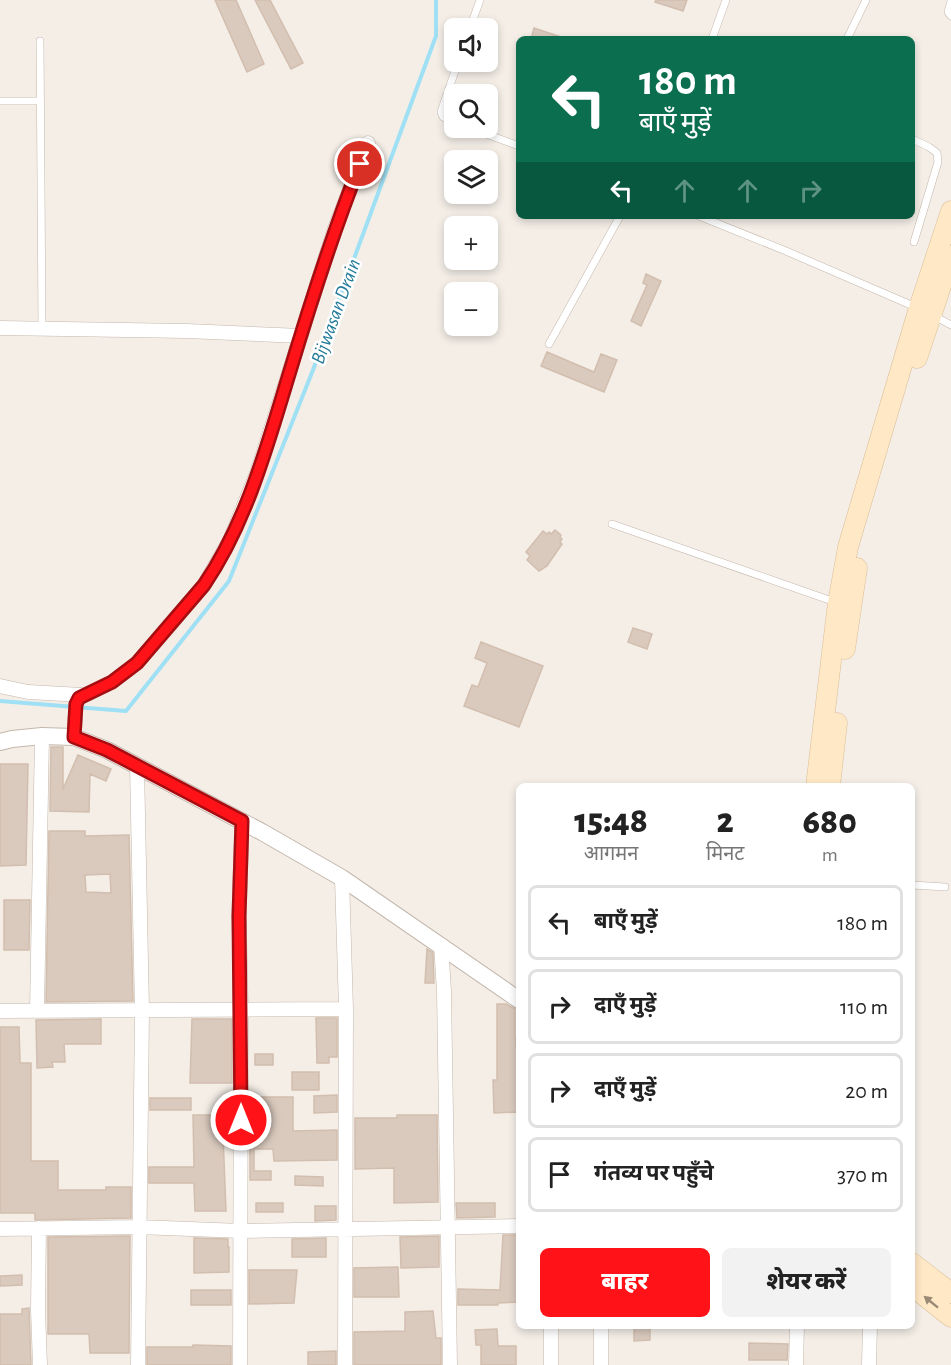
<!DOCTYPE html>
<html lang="hi">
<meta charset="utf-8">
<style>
:root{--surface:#fff;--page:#f2f2f2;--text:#222;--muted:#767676;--line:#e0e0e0;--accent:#ff1318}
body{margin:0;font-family:"Alegreya Sans","Noto Sans Devanagari",sans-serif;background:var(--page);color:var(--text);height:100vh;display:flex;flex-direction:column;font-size:22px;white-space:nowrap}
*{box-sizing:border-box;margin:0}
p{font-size:20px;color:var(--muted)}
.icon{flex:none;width:33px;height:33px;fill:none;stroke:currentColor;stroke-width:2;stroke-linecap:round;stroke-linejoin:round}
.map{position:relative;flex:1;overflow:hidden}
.drawer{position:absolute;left:516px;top:783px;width:399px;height:546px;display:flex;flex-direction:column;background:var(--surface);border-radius:9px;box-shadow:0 3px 9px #0003}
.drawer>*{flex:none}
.guide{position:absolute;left:516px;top:36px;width:399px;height:183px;border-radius:9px;box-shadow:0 3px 9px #0003;background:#0b6e4f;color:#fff;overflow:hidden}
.fabs{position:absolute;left:444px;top:18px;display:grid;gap:12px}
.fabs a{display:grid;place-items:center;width:54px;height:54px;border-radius:9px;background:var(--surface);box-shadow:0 3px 9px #0003;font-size:30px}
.pin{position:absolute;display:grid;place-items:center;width:51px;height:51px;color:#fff;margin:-26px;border:3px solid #fff;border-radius:50%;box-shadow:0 2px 6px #0007}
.me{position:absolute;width:66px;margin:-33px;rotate:0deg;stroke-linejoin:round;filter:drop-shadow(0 0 4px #0008)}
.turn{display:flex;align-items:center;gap:21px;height:126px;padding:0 24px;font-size:27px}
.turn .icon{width:78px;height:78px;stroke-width:2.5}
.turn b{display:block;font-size:42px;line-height:51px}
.lanes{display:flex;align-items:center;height:57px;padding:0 24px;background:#0003;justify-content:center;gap:30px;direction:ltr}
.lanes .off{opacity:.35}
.eta{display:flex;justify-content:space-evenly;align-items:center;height:102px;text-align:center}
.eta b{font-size:36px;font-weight:800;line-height:42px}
.button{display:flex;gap:12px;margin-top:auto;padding:12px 24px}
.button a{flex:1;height:69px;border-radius:9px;background:var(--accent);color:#fff;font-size:24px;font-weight:800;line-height:69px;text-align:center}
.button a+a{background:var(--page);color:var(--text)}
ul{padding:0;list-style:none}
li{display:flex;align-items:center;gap:18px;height:75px;margin:0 12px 9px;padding:0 12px;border:3px solid var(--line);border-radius:9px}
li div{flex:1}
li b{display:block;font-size:22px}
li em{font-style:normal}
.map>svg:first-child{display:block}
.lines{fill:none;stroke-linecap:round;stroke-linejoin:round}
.stream{stroke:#9fe0f5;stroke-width:4}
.building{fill:#dacabe;stroke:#d2beae;stroke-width:1.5;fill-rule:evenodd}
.service-casing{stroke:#c3b7ac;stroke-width:8}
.minor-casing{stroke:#c3b7ac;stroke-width:15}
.tertiary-casing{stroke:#c3b7ac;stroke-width:18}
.secondary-casing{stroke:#dabd96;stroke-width:21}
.service{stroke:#fff;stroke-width:7}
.minor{stroke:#fff;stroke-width:14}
.tertiary{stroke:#fff;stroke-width:16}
.secondary{stroke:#ffe8c6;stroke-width:20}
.oneway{fill:#9a8a76}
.route-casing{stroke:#a60c10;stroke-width:15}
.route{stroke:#ff1318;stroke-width:10}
.labels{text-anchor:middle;stroke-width:5;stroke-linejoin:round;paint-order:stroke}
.water-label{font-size:20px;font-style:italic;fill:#237b99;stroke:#fff}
</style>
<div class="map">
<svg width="951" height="1365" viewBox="0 0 951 1365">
<rect width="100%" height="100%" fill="#f4eee7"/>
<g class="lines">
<path class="stream" d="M0,701l126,10 103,-130 84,-211 123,-334v-36"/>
</g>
<path class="building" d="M215,0h21l28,64 -17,8z
M255,0h15l33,63 -12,6z
M656,0h31l-4,11 -28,-9z
M534,28l27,9 -1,2h-29z
M646,274l15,7 -20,45 -10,-5 16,-36 -4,-2z
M547,352l47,20 7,-18 16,6 -13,32 -63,-26z
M555,530l6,5 -1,2 2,2 -2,3 2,2 -15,22 -8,5 -12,-11 3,-4 -4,-4 17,-21 4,3 2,-2 2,2z
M633,628l19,6 -5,15 -19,-7z
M481,642l62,24 -24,61 -55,-21 8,-21 6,2 9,-24 -12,-5z
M51,747h12v42l15,-34 33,14 -5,12 -16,-7 -1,38 -39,-1z
M0,764h28l-2,101 -26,1z
M49,831h36v5l44,-1 4,166 -87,1zM110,874l1,19 -25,-1 -1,-17z
M4,900h26l-1,50h-25z
M427,949l6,4 1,30h-9z
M497,1004h9l9,5v26l2,18h2v59l-25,1 -1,-33h4z
M316,1018h21v39h-8v6h-12z
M101,1019v25h-37l1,18h-13l1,5 -16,1 -1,-48z
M192,1019h40v64h-42z
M0,1027h19l1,36h11v98h27v29h48v-3h25v31l-96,2v-7h-35z
M255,1054h18v11h-18z
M292,1072h27v18h-27z
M337,1095v17l-23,1v-17z
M250,1097h43v34l44,-1v30l-63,1 -1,-12h-19v22h17v9h-21z
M150,1098h41v12h-41z
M193,1115h39v20h-9l3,76h-31l-1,-28h-45v-16h45z
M397,1115h40l1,87 -44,1v-35l-39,1v-51h42z
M295,1176l28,1v9l-28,-1z
M256,1203h27v9h-27z
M456,1203h39v14l-38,1z
M315,1206h21v14l-21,1z
M503,1235h16v67l-21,1v2h-40v-16l42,1z
M130,1236l-1,117h-39l-1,-19h-41v-97z
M439,1236v31l-38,1 -1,-31z
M194,1238l34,1v8h1v25l-35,1z
M326,1238v19h-34v-18z
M398,1267l1,30h-45v-29z
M249,1270h48l-3,33 -45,1z
M22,1275v10l-22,1v-10z
M191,1290h40v15h-40z
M29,1308l2,57h-31v-51h22v-5z
M433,1311l3,27h5v27h-87v-33l51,-1v-19z
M634,1326h16v14l-16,1z
M497,1329l1,17h18v19h-35v-20h-5l-1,-15z
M749,1343l39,1 -1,16h-38z
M193,1345l38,1v19h-84v-18h46z
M336,1351v14h-28v-13z"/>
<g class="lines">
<defs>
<path id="service" d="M951,1l-3,11 3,4
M470,28l10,-28
M712,39l14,-39
M847,39l19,-39
M40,41l2,286
M0,101h41
M454,122l-11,-5 -2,-5 17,-50
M470,128l49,18
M912,139l17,8 8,6 1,9 -24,80
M699,216l87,35 132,57
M934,316l17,9
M549,344l71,-128
M612,524l223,78
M912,885l33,2"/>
<path id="minor" d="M0,328l187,3 114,5
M0,686l28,6 54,3
M74,737l2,-33 3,-6 33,-16 25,-19 67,-78 26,-45 27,-67 78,-245 33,-85
M137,766l5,245 -4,354
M342,878l4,131 -1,356
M441,945l3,46 6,374
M0,1011l346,-2
M37,1011l5,-275
M39,1228l-1,82 2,55
M0,1229l139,-2 102,4 278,-5
M551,1326v39
M601,1326v39
M240,1365l1,-355 -2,-94 3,-95
M796,1365l1,-39
M869,1365l1,-39"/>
<path id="tertiary" d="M0,742l12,-3 30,-3 32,1 33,13 155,82 80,46 177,122"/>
<path id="secondary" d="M917,358l34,-102
M845,649l12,-81
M816,786l22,-183 10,-56 71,-239 32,-97
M830,786l7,-63
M912,1263l39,30
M912,1286l39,31"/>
</defs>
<use href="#service" class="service-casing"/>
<use href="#minor" class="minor-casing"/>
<use href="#tertiary" class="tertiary-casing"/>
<use href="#secondary" class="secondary-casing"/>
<use href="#service" class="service"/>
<use href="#minor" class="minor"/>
<use href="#tertiary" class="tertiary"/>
<use href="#secondary" class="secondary"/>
</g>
<defs><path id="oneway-solid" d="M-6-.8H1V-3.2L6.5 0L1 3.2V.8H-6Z" transform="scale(1.5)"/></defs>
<use class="oneway" href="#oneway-solid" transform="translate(931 1302) rotate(-141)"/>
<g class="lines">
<defs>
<path id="route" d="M241,1120l-2,-204 3,-95 -135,-71 -33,-13 2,-33 3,-6 33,-16 25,-19 67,-78c43,-63 64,-142 86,-214 21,-70 43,-139 70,-207"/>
</defs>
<use href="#route" class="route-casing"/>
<use href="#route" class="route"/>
</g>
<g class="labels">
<g class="water-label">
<text transform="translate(335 311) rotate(-70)" y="7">Bijwasan Drain</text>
</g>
</g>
</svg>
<div class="fabs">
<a><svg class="icon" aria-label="sound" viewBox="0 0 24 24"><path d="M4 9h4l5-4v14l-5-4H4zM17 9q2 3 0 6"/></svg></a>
<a><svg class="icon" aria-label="search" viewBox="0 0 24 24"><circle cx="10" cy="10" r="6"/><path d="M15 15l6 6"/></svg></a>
<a><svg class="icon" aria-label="layers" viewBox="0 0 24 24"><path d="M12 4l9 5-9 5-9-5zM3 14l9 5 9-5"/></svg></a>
<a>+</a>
<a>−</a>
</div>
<div class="pin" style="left:360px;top:164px;background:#d93025"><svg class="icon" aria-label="arrive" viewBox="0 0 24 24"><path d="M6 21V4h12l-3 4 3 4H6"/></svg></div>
<svg class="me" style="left:241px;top:1120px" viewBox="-20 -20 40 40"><circle r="17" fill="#ff1318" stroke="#fff" stroke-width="3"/><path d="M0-11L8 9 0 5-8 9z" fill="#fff"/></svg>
<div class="guide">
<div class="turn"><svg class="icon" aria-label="left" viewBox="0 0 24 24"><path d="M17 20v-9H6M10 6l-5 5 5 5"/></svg><div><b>180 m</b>बाएँ मुड़ें</div></div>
<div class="lanes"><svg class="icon" aria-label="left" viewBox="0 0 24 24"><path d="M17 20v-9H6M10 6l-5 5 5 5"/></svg><svg class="icon off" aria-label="ahead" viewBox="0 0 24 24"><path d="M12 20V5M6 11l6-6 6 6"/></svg><svg class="icon off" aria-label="ahead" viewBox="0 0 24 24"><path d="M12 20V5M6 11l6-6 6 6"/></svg><svg class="icon off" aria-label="right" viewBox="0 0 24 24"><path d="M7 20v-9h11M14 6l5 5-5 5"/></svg></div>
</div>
<section class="drawer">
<div class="eta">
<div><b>15:48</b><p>आगमन</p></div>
<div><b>2</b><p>मिनट</p></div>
<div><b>680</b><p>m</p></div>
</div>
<ul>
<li><svg class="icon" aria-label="left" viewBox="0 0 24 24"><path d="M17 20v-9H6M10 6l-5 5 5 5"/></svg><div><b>बाएँ मुड़ें</b></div><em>180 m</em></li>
<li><svg class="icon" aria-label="right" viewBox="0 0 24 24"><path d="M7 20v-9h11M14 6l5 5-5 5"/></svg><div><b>दाएँ मुड़ें</b></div><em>110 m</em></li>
<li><svg class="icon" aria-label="right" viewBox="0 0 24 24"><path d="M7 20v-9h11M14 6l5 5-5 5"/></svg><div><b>दाएँ मुड़ें</b></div><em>20 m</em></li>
<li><svg class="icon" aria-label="arrive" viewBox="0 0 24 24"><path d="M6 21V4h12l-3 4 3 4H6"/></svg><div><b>गंतव्य पर पहुँचे</b></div><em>370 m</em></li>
</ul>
<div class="button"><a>बाहर</a><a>शेयर करें</a></div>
</section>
</div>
